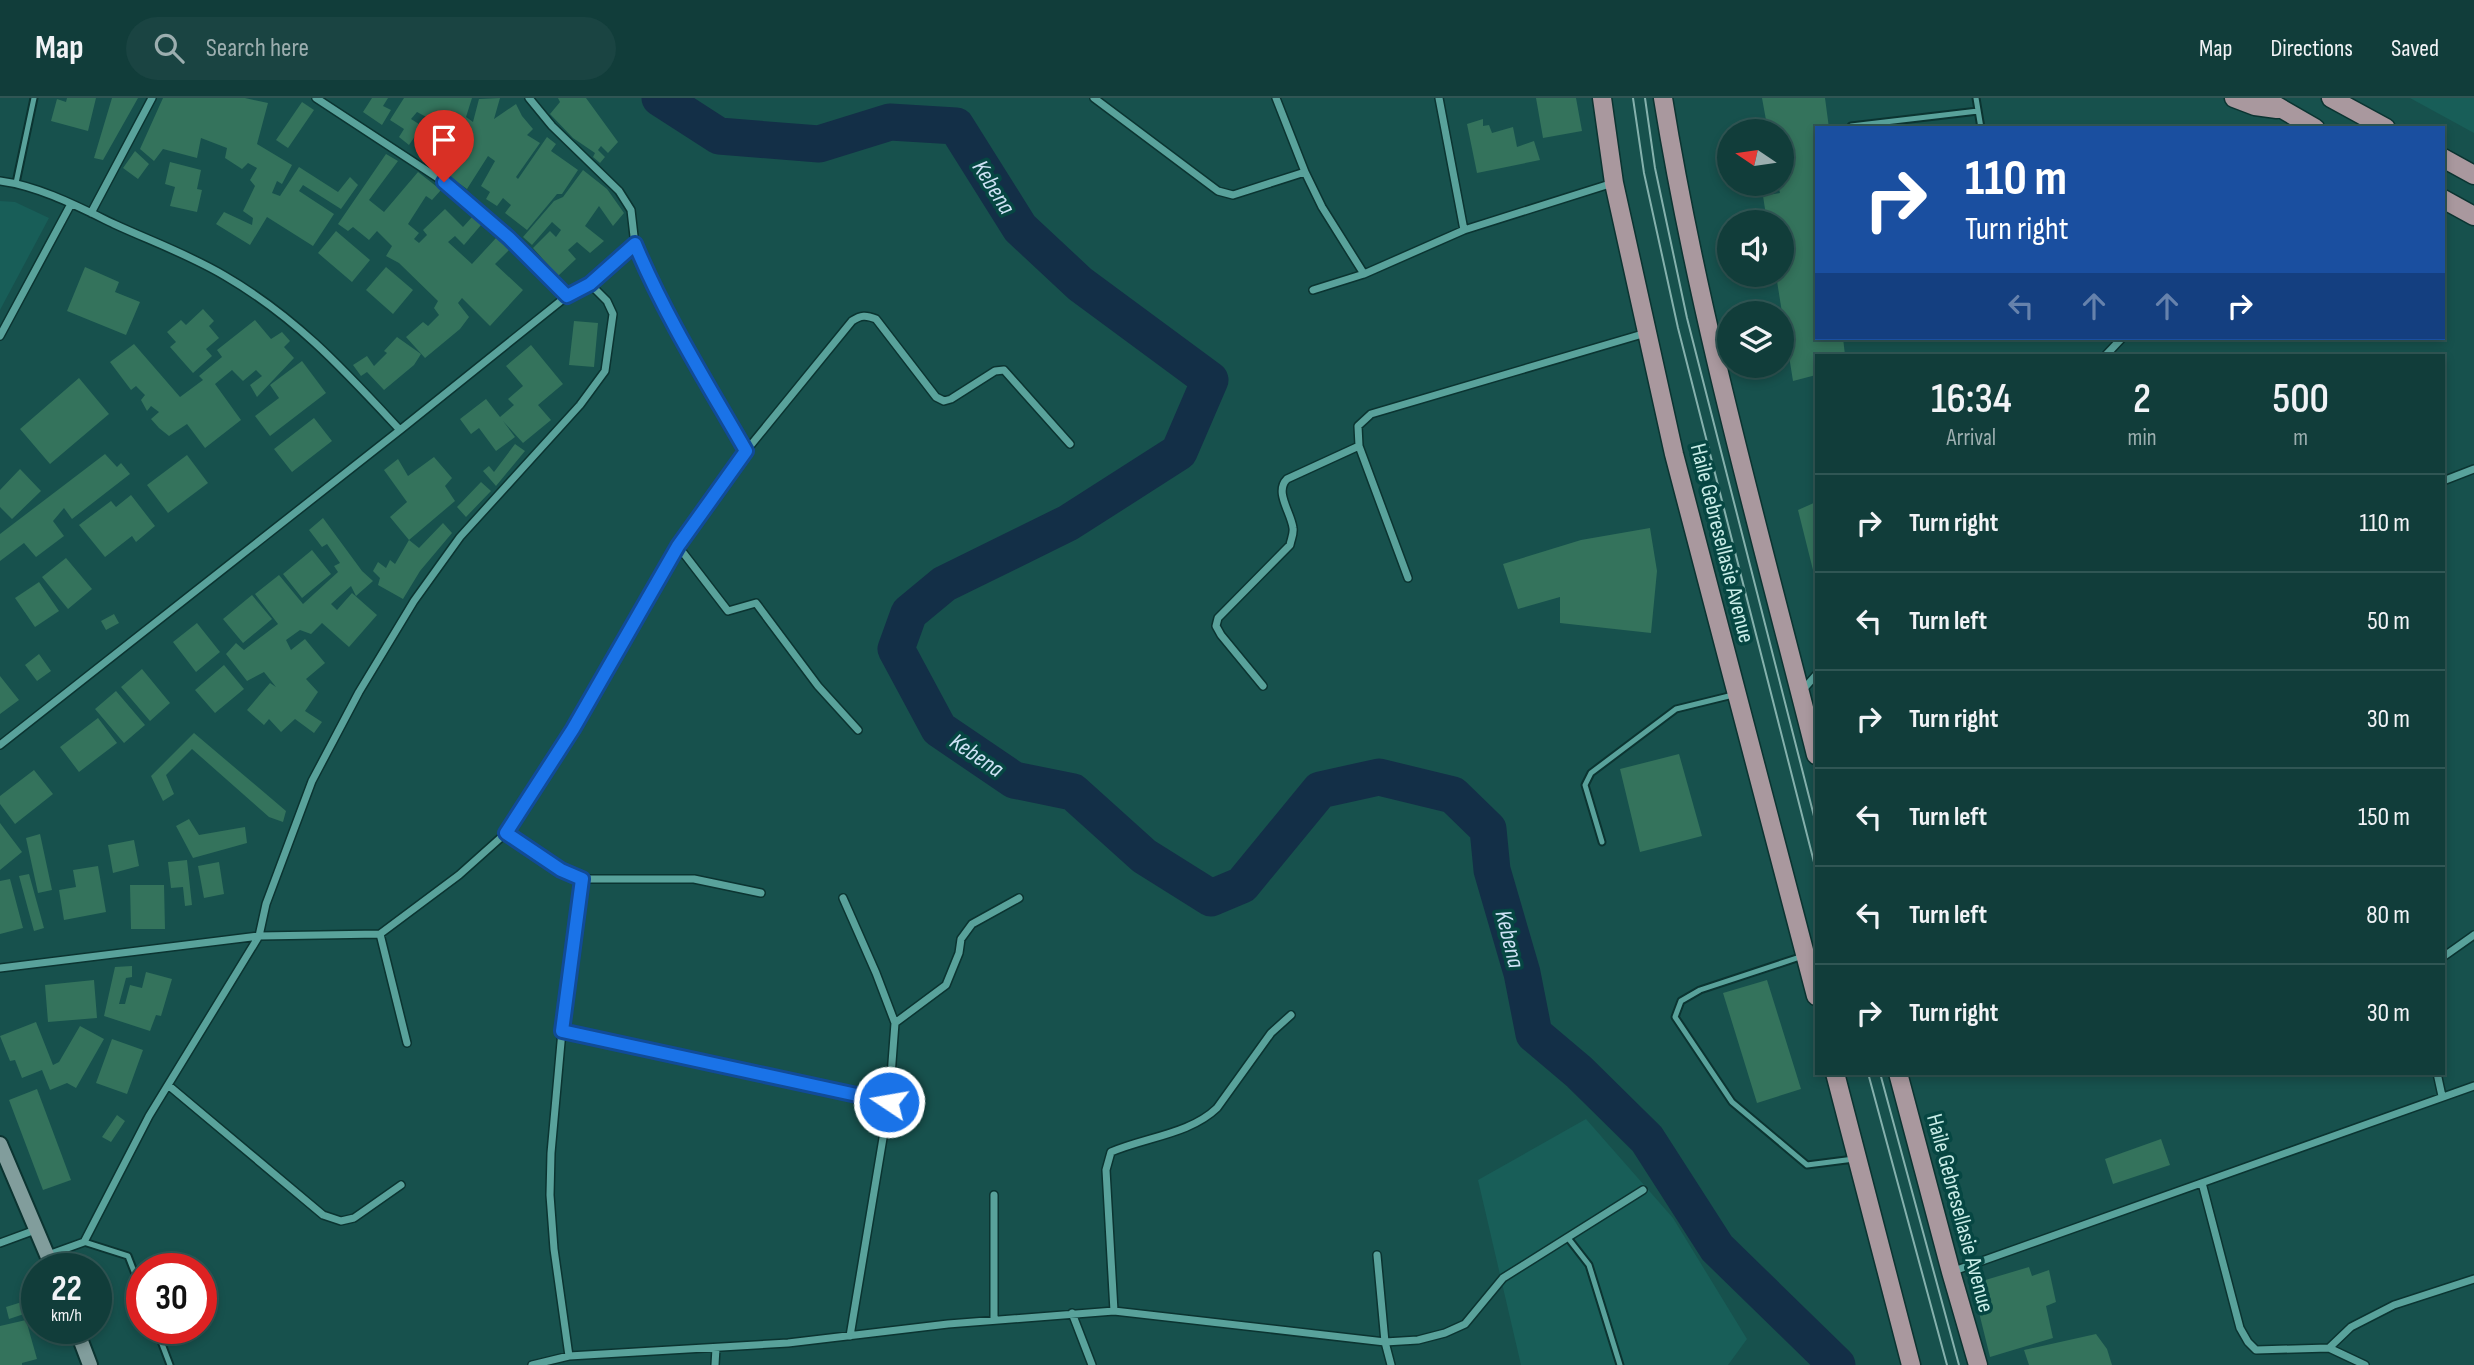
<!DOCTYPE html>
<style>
:root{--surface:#113d3a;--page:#1a4442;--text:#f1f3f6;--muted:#9caeaf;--line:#305654}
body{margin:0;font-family:"Sofia Sans Condensed",sans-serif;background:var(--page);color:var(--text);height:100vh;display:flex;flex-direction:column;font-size:26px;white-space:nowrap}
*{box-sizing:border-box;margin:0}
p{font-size:23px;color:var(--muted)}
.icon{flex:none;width:38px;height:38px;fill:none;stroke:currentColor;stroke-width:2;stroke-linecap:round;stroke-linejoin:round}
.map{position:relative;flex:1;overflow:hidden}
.details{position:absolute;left:1815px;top:256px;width:630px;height:721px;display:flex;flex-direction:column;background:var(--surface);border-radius:0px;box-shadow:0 4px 10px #0003,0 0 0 2px var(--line)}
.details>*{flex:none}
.top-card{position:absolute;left:1815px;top:28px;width:630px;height:214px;border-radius:0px;box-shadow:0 4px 10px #0003,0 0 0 2px var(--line);background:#1a4fa0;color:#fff;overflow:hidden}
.needle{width:46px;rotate:283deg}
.buttons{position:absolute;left:1717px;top:21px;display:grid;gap:14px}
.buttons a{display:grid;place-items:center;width:77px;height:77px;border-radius:50%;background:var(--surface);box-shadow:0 4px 10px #0003,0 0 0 2px var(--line);font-size:35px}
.speed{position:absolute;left:21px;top:1155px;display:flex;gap:14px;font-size:35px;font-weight:700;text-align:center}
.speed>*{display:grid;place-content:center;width:91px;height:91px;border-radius:50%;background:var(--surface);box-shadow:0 4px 10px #0003,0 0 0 2px var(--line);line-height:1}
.speed small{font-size:18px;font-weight:400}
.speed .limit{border:10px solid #d22;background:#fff;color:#111}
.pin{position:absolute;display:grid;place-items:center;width:60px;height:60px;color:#fff;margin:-72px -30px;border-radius:50% 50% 50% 0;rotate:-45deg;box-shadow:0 0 7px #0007}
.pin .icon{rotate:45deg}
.me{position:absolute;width:77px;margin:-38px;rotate:282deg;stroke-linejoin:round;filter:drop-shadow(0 0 5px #0008)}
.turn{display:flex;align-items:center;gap:24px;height:147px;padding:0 35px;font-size:32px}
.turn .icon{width:91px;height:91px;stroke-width:2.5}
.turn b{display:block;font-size:49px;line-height:60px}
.lanes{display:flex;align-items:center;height:66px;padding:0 35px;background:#0003;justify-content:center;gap:35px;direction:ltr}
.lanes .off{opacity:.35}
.eta{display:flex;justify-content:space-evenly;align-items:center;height:119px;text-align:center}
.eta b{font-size:42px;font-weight:600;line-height:49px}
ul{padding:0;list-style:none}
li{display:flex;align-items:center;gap:21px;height:98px;padding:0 35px;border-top:2px solid var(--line)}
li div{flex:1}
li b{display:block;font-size:26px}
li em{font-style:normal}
header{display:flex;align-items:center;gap:42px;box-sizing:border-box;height:98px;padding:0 35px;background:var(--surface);border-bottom:2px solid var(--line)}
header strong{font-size:33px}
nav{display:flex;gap:38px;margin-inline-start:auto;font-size:24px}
.search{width:490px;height:63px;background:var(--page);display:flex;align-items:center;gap:18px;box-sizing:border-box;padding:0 24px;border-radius:38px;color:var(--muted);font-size:26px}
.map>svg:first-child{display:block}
.built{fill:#185e58}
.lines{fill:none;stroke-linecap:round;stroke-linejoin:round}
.river{stroke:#132f47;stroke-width:37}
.building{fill:#34735c}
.service-casing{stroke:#0b3431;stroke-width:9}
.minor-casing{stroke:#0b3431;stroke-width:10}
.secondary-casing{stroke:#0b3431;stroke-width:18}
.primary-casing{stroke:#0b3431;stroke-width:21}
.service{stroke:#59a29b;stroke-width:5}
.minor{stroke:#59a29b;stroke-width:7}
.secondary{stroke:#819d9c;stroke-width:14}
.primary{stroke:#a9989e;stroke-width:18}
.tram{stroke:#85b1ad;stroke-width:2}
.route-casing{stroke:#114b97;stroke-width:18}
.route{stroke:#1a73e8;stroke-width:12}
.labels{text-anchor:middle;stroke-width:7;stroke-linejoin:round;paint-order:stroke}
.street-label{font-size:23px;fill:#c9ede8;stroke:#064642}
.water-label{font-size:24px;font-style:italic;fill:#cee2f5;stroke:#064642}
</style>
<header>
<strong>Map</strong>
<div class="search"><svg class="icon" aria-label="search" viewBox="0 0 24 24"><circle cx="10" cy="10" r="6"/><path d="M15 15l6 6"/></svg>Search here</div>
<nav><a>Map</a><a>Directions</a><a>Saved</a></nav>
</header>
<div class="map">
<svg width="2474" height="1267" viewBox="0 0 2474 1267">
<rect width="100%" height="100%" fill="#17514d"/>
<path class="built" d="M2410,0h64v35z
M0,103l15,1 34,16 -49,92z
M1586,1021l87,99 74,121 -19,26h-207l-43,-185z"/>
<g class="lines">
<path class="river" d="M660,0l59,38 100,8 71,-22 66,4 64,102 60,56 130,96 -31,72 -111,71 -124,61 -35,29 -13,36 43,80 75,51 59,12 71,64 67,42 31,-13 78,-95 59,-13 74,18 35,34 4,41 30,103 12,61 45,38 68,67 70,109 120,117"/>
</g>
<path class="building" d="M67,0h29l-8,33 -37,-10 6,-22 9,3z
M112,0h26l-35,62 -9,-2z
M163,0h82l23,5 -11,41 35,21 -10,19 -5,-3 -5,12 8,3 19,-29 39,25 12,-15 8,8 -17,24 -38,-24 -4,6 35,23 -21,32 -46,-29 -17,28 -34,-21 8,-12 28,13 1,-7 -10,-7 12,-25 -5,-6 7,-12 -9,-5 -6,6 -17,-11 2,-10 -26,-10 -4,20 -34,-9 -9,12 -14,-12z
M372,0h16l-5,8 8,4 -9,15 -19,-13z
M404,0h68l-6,19 7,5 6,-23 21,-1 -6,21 22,-15 6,12 11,13 -6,6 13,8 -24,34 2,2 29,-42 9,7 -5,7 27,19 -16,24h-5l-30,36 -22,-17 6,-8 -8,-7 -6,8 -11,-7 4,-7 -9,-6 14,-25 -7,-5 -21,33 -42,-30 14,-23 11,8 -2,3 15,9 5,-11 -15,-7 -1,3 -22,-16 2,-5 -15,-8 -6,7 11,7 -13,19 -10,-8 5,-8 -14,-9z
M558,0h28l32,44 -10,11 -7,-7 -3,4 7,7 -5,6 -7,-6 2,-4 -22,-15 -23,-24 10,-12z
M1536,0h40l6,33 -39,7z
M1762,0h63l4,30h-13v210h27l2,17h-29v20l-23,6 -17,-106h6v-53h-15l-4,-26 17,-3 -2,-9h4v-53h-14z
M302,4l12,8 -26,38 -12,-8z
M1483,21v7l6,-1 3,8 21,-6 4,20 17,-6 6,19 -63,13 -10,-49z
M135,53l14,13 -11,15 -15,-11z
M386,56l12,7 -29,39 15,12 34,-40 23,18 -9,10 -6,-4 -18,28 11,9 -5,6 5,4 8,-8 -4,-5 22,-21 18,18 10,-11 8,9 -17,20 -9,-9 -7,6 24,22 24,-26 13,12 -14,14 28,26 -33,36 -28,-28 -4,5 11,14 -9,12 -35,29 -19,-21 17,-15 5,4 11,-11 -5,-7 4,-7 -39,-38 -13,-7 6,-10 -15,-15 -8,9 -16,-13 -5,4 -10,-7z
M170,64l31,8 -4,19 5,1 -5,22 -27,-6 5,-19 -10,-3z
M583,72l24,19 17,24 -11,13 -14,-20 -14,20 19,15 -14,12 -13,-11 -9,8 8,9 -18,17 -25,-28 17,-17 6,6 5,-7 -9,-8 -20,23 -9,-8 31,-36 9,-4z
M336,133l34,29 -18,22 -34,-29z
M85,169l34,15 -4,10 25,10 -14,33 -59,-24z
M386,169l27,23 -20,24 -27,-24z
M203,211l11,12 -5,5 10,12 -13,11 6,7 -19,17 -23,-26 6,-5 -9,-10 14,-12 5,5z
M255,222l16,19 11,-7 8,9 -6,6 10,11 -37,39 -7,-12 12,-9 -6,-6 -13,11 -11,-11 -17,14 26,36 -36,28 -18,-24 -18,12 -10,-8 -8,-9 8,-7 -8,-6 -4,5 -6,-11 4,-5 -9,-9 -5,4 -21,-28 24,-18 46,53 23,-17 -4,-4 23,-19 -5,-7z
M574,223l24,2 -4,44 -25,-2z
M397,239l24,17 -7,11 -30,25 -17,-18 -6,4 -8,-11 14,-9 7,10 13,-13 -3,-2z
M531,247l32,39 -25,21 13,15 -28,23 -20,-22 12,16 -19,14 -17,-23 -8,6 -11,-15 26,-20 14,18 14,-12 -6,-6 15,-13 -17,-20z
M302,263l24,32 -56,43 -15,-20 24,-18 -9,-13z
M79,280l30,36 -59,50 -30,-35z
M314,320l18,23 -40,31 -18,-23z
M515,346l10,7 -29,35 -13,-15 6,-5 5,6z
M105,356l12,13 4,-4 9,11 -58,45 -8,-11 -11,13 11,15 -28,21 -12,-14 -24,18v-27z
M187,357l21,28 -40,30 -21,-28z
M434,359l18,21 -7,8 10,15 -46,39 -19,-23 17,-15 -23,-32 14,-11 10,17z
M20,371l21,22 -29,28 -12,-12v-17z
M481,384l10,9 -25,26 -9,-10z
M131,397l24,31 -19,16 -4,-6 -27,21 -26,-32 32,-24 5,6z
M1816,404v80l-18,-72z
M323,420l39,53 11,10 -17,15 -5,-10 -20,18 6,6 15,-17 25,22 -28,32 -27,-24 -11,11 -11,-4 -14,10 5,10 14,-11 20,24 -19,16 12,13 -13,19 17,11 -8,11 -19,-14 -14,13 -12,-13 -5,6 -17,-15 23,-27 6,4 -12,-15 -17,9 -21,-27 10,-11 8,7 34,-26 -23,-30 24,-19 24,29 35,-32 -4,-6 6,-3 -13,-19 -5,3 -13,-17z
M443,425l9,10 -32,38 -17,28 -25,-14 2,-7 -7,-7 5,-9 8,6 4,-8 5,4 14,-24 10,8z
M1650,430l7,43 -6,62 -91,-10v-26l-42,12 -15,-45 78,-24z
M312,452l19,24 -29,24 -19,-24z
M66,460l26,31 -24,20 -26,-32z
M39,484l20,29 -24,16 -20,-29z
M252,497l20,24 -29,24 -20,-24z
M114,516l5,9 -13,7 -5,-9z
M197,525l23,29 -24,20 -23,-30z
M39,556l12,17 -14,10 -12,-16z
M224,567l20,24 -29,24 -20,-23z
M142,571l28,34 -20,18 -29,-34z
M0,578l19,24 -19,14z
M116,593l29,34 -21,18 -29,-34z
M98,620l19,25 -38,29 -19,-25z
M194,635l92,78 -3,11 -14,-5 -77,-68 -26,26 8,19 -11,7 -12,-25z
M1679,656l23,82 -62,16 -20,-83z
M34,672l19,24 -38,30 -15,-20v-8z
M189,721l10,16 46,-8 2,16 -54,15 -17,-32z
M0,725l22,29 -22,18z
M40,736l12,56 -14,3 -12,-55z
M134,742l5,26 -26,7 -5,-28z
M187,762l5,45 -7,1 -2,-19 -12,1 -3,-26z
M219,764l5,32 -20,4 -6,-32z
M98,768l8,46 -42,8 -5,-30 17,-3 -3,-17z
M29,776l15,54 -10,3 -15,-55z
M10,781l13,49 -23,6v-53z
M130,787h34l1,44h-34z
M132,868v11l-6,1 -7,26h6l5,-19 12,3 4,-16 26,7 -11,37 -5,-1 -6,16 -46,-15 11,-49z
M94,882l3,38 -49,4 -3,-37z
M1767,882l34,109 -44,14 -34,-110z
M36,924l17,43 6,-3 21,-36 24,13 -28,49 -9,-5 -17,7 -8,-20 -20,8 -7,-18 -5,1 -10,-25z
M112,941l31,11 -16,44 -31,-11z
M37,991l34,91 -28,10 -34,-90z
M117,1017l8,6 -14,21 -9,-5z
M2161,1041l9,26 -57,19 -8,-25z
M2029,1169l3,9 17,-6 7,32 -10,4 7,32 -63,19 -18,-73z
M25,1203l5,11 -21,7 -3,-12z
M26,1222l11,39 -15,4v2h-22v-39z
M2096,1236l11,15 5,16h-83l-5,-15z"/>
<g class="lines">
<defs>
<path id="service" d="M1976,0l5,30
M1851,28l127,-15
M16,85l18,-85
M1602,744l-17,-57 6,-12 85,-64 57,-14
M1803,858l-103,34 -19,11 -6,16 57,85 75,63 47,-6
M1568,1140l21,27 31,100
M84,1144l44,14 14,36
M156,1230l14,37"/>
<path id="minor" d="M316,0l128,84 64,56 59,58
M529,0l23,28 67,65 12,19 4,35 12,27 35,68 64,111
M1094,0l124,93 15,4 72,-23 17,35 42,67
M1276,0l29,74
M1439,0l25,132
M0,83c39,5 79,26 114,43 37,17 76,31 111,52 72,42 119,94 175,154l-400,315
M91,115l61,-115
M590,186l45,-39
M1313,192l51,-16 100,-44 149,-47
M0,238l71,-132
M2106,257l16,-17
M2443,383l31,-12
M678,448l50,65 28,-8 62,83 40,44
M1408,480l-49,-132 -1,-20 13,-12 275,-81
M1263,588l-42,-51 -5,-9 2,-8 72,-73c1,-6 4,-11 3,-17 -2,-16 -19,-36 -6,-49l72,-33
M1801,594l15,-17
M506,735l55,37 21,9
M843,800l33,75 19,50 -6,79
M380,836l27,109
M2443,859l31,-22
M0,870l259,-32 121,-2 79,-59 47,-42 67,-104 105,-183 68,-95 106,-130c9,-6 14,-6 24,-2l60,78 8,4 7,-2 44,-28 9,-1 66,74
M895,925l51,-38 13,-32 2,-14 11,-15 47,-26
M562,933l327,71 -39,234
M2437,975l5,23
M168,987l155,130 18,6 13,-3 47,-33
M2202,1085l38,145 8,14 8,8 73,-2 36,17
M994,1097v125
M0,1145l38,-14
M48,1157l36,-13 65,-126 110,-180 7,-32 46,-123 47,-89 55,-91 46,-64 120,-132 25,-34 8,-57 -6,-13 -17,-17 -23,12 -167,134
M1377,1157l8,87 33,-2 27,-7 20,-9 38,-46 140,-88
M1951,1174l523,-186
M1114,1213l-8,-141 5,-18c35,-15 79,-18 106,-44l54,-75 20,-18
M1072,1215l20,52
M2329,1250l22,-21 43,-22 80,-26
M569,1258l-15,-107 -4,-54 1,-42 11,-122 20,-152h112l67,14
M532,1267l37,-9 219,-13 160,-19 166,-13 271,31 6,23
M715,1267l1,-17"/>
<path id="secondary" d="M0,1046l53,125
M76,1230l14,37"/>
<path id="primary" d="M1602,0l12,85 60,271 142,542
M1663,0c36,222 98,439 153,657
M2234,0l21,8 22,3
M2263,0l52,30
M2331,0l55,30
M2443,60l31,17
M2443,101l31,17
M1835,975l76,292
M1898,975l53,199 27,93"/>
</defs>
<use href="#service" class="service-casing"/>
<use href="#minor" class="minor-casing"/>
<use href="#secondary" class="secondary-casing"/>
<use href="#primary" class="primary-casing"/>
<use href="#service" class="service"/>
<use href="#minor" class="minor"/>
<use href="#secondary" class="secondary"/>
<use href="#primary" class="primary"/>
<path class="tram" d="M1633,0l11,75 34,155 138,542
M1645,0l10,70 32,150 129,506
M1868,975l79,292
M1880,975l79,292"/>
</g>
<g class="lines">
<defs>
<path id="route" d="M444,84l65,56 58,58 23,-12 45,-40c30,72 72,139 111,207l-68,95 -105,183 -67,104 55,37 21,9 -20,152 327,71"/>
</defs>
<use href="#route" class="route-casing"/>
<use href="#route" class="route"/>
</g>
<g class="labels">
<g class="street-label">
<text transform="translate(1723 445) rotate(76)" y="8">Haile Gebresellasie Avenue</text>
<text transform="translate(1961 1115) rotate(75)" y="8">Haile Gebresellasie Avenue</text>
</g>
<g class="water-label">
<text transform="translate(994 89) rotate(58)" y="8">Kebena</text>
<text transform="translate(977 657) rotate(34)" y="8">Kebena</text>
<text transform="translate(1510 841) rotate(76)" y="8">Kebena</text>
</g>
</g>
</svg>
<div class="buttons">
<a><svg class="needle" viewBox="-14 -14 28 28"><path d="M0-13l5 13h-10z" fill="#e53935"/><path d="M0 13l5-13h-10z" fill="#9caeaf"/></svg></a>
<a><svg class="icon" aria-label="sound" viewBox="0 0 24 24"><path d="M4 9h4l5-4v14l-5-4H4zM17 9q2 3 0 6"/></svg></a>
<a><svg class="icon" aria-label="layers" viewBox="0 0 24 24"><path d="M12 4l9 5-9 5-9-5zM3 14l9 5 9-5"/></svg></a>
</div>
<div class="speed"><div>22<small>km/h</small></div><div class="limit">30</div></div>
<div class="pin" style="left:444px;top:84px;background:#d93025"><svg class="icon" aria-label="arrive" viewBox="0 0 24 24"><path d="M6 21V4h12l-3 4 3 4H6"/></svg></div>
<svg class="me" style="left:889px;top:1004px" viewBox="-20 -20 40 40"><circle r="17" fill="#1a73e8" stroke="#fff" stroke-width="3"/><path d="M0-11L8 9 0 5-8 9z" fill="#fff"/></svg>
<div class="top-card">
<div class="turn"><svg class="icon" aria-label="right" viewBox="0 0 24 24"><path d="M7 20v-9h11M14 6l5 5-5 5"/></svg><div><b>110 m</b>Turn right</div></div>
<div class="lanes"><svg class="icon off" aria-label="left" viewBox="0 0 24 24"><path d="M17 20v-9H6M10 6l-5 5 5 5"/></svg><svg class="icon off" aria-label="ahead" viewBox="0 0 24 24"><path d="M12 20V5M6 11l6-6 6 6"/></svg><svg class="icon off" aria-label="ahead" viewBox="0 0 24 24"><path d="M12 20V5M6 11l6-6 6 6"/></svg><svg class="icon" aria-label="right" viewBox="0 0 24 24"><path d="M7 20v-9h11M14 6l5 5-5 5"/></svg></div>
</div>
<section class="details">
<div class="eta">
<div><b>16:34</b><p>Arrival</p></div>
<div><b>2</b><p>min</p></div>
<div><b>500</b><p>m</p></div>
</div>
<ul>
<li><svg class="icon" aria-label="right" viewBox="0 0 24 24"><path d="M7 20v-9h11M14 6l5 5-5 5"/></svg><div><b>Turn right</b></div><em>110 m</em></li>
<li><svg class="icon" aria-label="left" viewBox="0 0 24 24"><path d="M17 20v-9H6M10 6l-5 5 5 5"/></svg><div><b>Turn left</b></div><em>50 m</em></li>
<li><svg class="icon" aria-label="right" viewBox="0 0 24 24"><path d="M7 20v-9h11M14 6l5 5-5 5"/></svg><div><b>Turn right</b></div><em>30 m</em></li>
<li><svg class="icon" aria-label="left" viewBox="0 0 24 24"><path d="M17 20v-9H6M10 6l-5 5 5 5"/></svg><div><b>Turn left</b></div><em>150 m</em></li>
<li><svg class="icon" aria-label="left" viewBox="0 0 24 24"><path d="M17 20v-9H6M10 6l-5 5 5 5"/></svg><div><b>Turn left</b></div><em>80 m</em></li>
<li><svg class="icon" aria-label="right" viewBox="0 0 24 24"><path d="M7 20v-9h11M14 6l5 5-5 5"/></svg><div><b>Turn right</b></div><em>30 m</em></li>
</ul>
</section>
</div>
